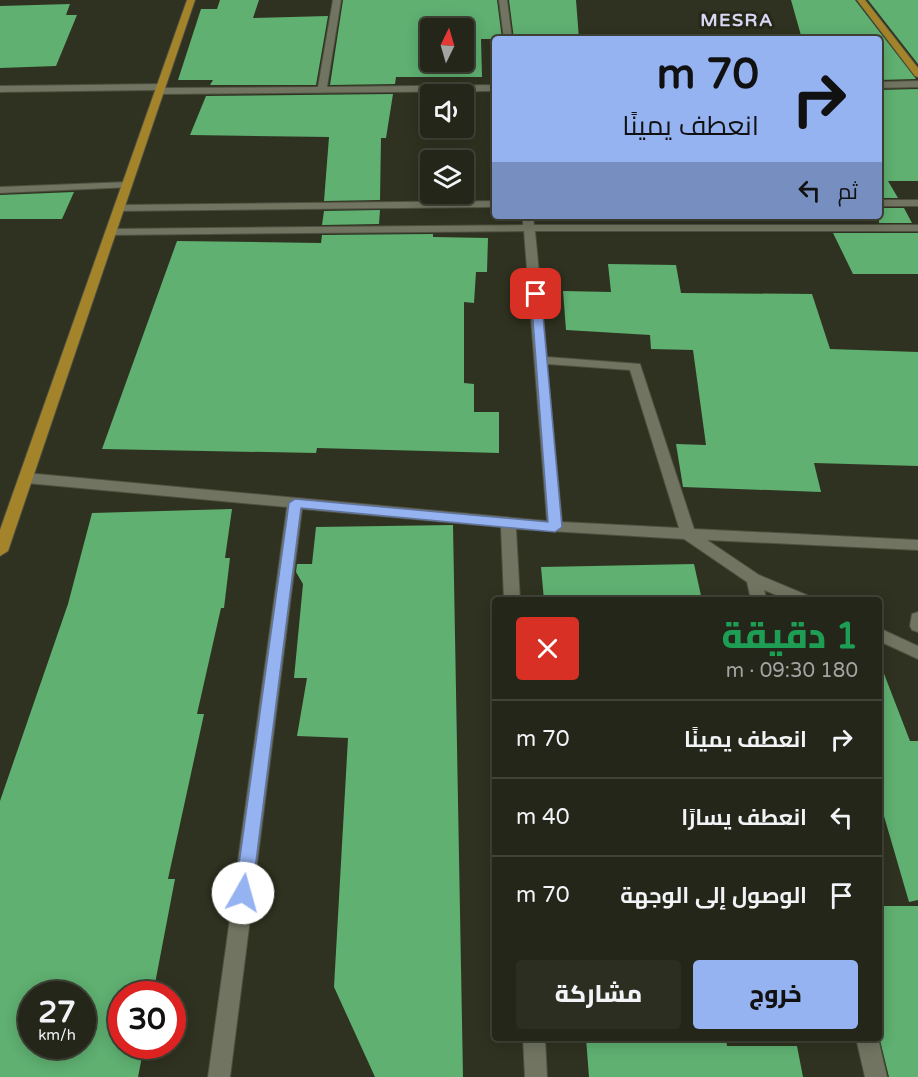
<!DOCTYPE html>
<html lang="ar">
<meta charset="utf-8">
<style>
:root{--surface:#232618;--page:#2b2e21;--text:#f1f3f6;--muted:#a3a5a2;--line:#404337;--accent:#95b2f1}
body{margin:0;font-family:"Varela Round",Cairo,sans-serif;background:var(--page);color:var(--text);direction:rtl;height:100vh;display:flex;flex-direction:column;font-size:22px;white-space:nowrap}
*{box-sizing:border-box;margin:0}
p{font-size:20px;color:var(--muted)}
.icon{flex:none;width:33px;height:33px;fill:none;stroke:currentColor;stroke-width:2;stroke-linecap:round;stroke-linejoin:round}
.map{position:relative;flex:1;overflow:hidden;direction:ltr}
.sheet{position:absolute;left:492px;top:597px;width:390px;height:444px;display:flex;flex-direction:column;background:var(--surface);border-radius:6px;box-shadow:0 3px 15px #0003,0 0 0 2px var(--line);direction:rtl}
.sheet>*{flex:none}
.banner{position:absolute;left:492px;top:36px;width:390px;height:183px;border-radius:6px;box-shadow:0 3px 15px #0003,0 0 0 2px var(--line);direction:rtl;background:#95b2f1;color:#111;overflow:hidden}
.needle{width:39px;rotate:5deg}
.controls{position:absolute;left:420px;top:18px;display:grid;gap:12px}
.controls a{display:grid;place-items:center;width:54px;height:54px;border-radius:6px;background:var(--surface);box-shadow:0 3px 15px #0003,0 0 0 2px var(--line);font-size:30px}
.speed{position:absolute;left:18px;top:981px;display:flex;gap:12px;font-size:30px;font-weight:700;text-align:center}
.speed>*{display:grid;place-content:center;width:78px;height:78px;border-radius:50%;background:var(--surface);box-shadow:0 3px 15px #0003,0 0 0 2px var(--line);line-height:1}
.speed small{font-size:15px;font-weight:400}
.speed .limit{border:9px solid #d22;background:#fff;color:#111}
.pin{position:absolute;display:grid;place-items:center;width:51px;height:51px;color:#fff;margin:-26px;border-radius:12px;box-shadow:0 3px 9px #0006}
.me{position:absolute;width:66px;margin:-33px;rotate:7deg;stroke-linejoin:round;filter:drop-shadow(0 0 4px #0008)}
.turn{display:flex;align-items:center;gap:21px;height:126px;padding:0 24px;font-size:27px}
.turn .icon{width:78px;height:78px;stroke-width:2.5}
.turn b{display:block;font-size:42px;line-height:51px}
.then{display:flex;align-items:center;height:57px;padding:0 24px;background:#0003;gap:12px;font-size:22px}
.round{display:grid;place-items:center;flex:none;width:63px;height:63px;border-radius:6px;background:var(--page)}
.overview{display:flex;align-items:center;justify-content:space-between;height:102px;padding:0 24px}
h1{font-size:36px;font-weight:800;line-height:45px;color:#1e9e55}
.primary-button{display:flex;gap:12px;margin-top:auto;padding:12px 24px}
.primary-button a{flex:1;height:69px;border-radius:6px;background:var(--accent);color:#111;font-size:24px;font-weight:800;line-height:69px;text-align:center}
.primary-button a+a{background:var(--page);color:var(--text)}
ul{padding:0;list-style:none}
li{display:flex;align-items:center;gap:18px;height:78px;padding:0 24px;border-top:2px solid var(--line)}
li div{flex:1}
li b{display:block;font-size:22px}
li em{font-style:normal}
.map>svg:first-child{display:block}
.building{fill:#5fb071;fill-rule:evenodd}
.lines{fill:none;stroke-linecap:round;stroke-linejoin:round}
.minor-casing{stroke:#4d4f40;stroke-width:2}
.major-casing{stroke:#4d4f40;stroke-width:2}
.minor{fill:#707460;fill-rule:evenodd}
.major{fill:#a3842b;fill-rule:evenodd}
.route{fill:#95b2f1;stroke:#61749d;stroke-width:1.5}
.labels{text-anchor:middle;stroke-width:6;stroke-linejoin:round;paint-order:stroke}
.far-district-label{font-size:18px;font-weight:bold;letter-spacing:1.5px;fill:#d7d7f4;stroke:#262817}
</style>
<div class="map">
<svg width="918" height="1077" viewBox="0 0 918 1077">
<rect width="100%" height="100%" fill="#2f3220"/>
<path class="building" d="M220,0h39l-6,18 75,-2 -12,69h-106l3,-5h-35l23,-71h16z
M343,0h154l5,39h-21l1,38h-86l-1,7 -65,1zM430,28h34v34h-34z
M509,0h67l3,39h-65z
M791,0h64l61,79 -37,1v-41h-77z
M868,0h50v64z
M70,4l-4,11h11l-21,51 -56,2v-62z
M918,89v92h-30l10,17h-19v-108z
M393,94l-7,44h-5l-1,62 -56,1 5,-64 -139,-2 16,-39z
M74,192l-12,27h-62v-24z
M879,208h25l8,15h-33z
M380,210l-1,14 -57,1 2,-14z
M833,233h85v41h-65z
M433,234v3l55,1 -1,34h-11l-2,31 -10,-1v81l10,1v28h25v41l-182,-5 -1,5 -214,-4 75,-208 144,2 1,-8z
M608,264l68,1 5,28 131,1 18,55 88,3v114l-104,-3 7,29 -138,-5 -7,-43 30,1 -13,-95 -42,-1 -1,-14 -84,-5 -3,-39 48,1z
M232,509l-7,49h5l-6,50h-3l-24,106h7l-36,165h7l-22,115h-31v52h22l-6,31h-138v-276l68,-197 24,-91zM32,994h50v52h-50z
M453,525l10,552h-88l-41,-90 14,-249 -51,-2 10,-58h-13l9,-94 -7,-12 1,-8h15l4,-37z
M694,564l8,36h-158l-3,-33z
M881,666l29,75h8v159l-9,2 -30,-103z
M879,906h39v171h-29l-10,-41z
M586,1038h140l1,8h70l6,31h-214z"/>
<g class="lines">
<defs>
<path id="minor" d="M333,0h8l-14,87 168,-2v6l-335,3 -4,-4 -156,2v-6l161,-2 4,4 153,-1z
M499,0h8l5,39h-8z
M918,81v6l-39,1v-6z
M127,182l4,1v4l-131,6v-6z
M879,200h39v6h-39z
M495,201v6l-376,4 -5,-3 5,-3z
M523,216h10l1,9h384v6h-383l12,126 93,7 54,165 224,11v10l-211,-10 52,35 50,21 2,4h-23l-24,-10 3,10h-16l-4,-18 -63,-43 -168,-10 4,71h-16l-3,-73 -199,-18 -72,568h-22l79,-570 -261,-24 -7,-5 7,-5 521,48 -23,-290 -413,4 -6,-3 6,-3 412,-4zM547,364l83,6 49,158 -117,-6z
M918,612v20l-6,-2 -2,-4 2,-12z
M879,628l39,18v13l-39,-18z
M523,1038h22l2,39h-22z
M856,1038h22l9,39h-22z"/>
<path id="major" d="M187,0h8l-187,551 -8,5v-26z
M857,0h8l53,68v9l-3,-1z"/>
</defs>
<use href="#minor" class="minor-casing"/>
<use href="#major" class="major-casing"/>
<use href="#minor" class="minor"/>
<use href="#major" class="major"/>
</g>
<path class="route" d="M536,291l5,3 21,233 -7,5 -254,-24 -49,385 -2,6 -7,3 -6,-3 -2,-6 54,-390 6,-4 253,23 -17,-228z"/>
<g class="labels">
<g class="far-district-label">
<text x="737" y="26">MESRA</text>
</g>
</g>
</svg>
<div class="controls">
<a><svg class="needle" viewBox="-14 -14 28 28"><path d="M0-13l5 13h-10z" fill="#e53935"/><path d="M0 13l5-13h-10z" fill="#a3a5a2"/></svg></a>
<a><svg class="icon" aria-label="sound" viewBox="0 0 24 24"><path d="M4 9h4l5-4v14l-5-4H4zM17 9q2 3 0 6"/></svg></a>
<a><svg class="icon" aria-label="layers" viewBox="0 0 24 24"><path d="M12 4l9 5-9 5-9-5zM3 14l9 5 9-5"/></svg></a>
</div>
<div class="speed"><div>27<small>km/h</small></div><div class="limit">30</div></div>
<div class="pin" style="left:536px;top:294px;background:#d93025"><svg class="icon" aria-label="arrive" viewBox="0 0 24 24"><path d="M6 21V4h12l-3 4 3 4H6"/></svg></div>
<svg class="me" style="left:243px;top:893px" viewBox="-20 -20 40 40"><circle r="19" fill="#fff"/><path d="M0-13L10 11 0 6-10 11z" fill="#95b2f1"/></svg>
<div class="banner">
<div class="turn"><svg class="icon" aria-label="right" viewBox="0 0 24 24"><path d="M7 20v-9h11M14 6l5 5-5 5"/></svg><div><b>70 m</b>انعطف يمينًا</div></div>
<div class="then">ثم<svg class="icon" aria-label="left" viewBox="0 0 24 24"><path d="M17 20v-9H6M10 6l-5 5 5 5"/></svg></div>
</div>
<section class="sheet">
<div class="overview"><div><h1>1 دقيقة</h1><p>180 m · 09:30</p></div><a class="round" style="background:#d93025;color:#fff"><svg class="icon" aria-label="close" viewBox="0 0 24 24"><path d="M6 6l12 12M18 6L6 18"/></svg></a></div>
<ul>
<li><svg class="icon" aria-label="right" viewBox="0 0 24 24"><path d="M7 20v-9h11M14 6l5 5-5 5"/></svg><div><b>انعطف يمينًا</b></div><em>70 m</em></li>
<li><svg class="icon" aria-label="left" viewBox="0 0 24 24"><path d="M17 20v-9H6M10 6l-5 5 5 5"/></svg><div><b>انعطف يسارًا</b></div><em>40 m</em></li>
<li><svg class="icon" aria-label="arrive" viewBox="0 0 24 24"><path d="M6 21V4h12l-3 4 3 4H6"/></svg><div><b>الوصول إلى الوجهة</b></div><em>70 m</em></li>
</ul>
<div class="primary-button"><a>خروج</a><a>مشاركة</a></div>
</section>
</div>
